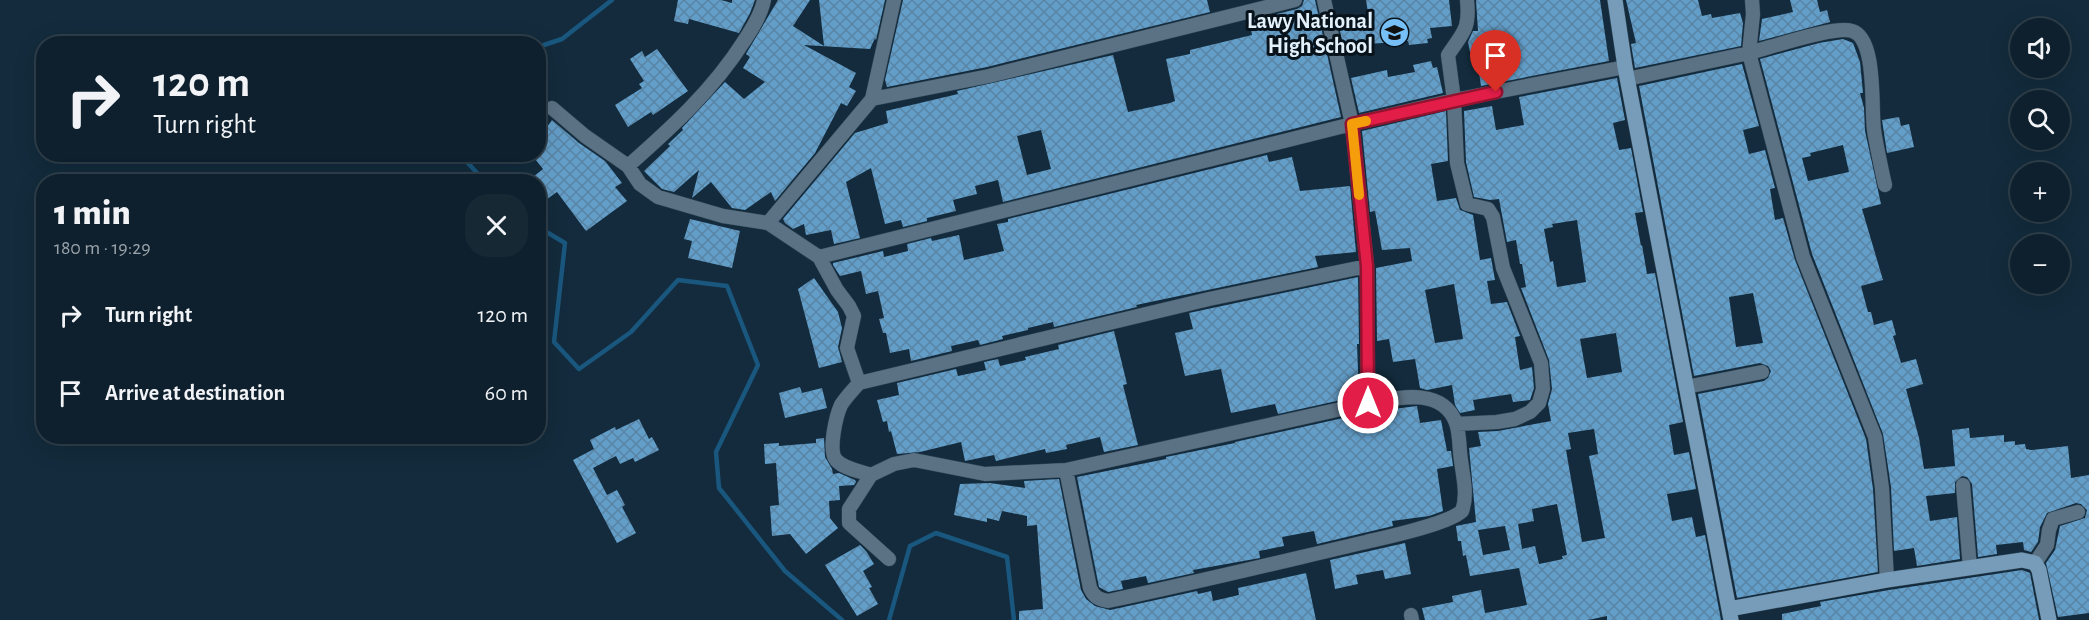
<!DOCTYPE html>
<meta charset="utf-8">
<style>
:root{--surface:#0e202d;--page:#172835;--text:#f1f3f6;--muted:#9ba3aa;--line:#2e3e49}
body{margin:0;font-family:"Alegreya Sans",sans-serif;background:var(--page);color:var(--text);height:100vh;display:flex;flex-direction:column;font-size:22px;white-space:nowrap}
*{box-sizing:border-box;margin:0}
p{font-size:20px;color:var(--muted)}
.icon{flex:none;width:33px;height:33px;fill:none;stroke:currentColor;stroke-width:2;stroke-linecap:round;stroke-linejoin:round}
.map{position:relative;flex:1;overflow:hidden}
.panel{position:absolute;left:36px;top:174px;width:510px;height:270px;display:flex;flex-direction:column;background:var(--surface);border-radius:24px;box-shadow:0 6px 24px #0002,0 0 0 2px var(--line)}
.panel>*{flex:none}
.banner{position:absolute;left:36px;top:36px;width:510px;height:126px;border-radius:24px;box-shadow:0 6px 24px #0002,0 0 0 2px var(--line);background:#0e202d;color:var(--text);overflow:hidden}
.tools{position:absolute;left:2010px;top:18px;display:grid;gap:12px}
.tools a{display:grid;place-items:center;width:60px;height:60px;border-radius:50%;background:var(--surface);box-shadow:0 6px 24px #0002,0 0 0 2px var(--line);font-size:30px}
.pin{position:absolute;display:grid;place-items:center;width:51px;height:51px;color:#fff;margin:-62px -26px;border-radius:50% 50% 50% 0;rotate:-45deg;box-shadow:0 0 6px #0007}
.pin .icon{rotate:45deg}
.me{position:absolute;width:66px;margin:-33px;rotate:0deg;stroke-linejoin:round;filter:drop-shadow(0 0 4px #0008)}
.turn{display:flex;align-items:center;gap:21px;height:126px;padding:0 18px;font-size:27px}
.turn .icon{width:78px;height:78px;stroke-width:2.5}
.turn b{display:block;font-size:42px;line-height:51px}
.round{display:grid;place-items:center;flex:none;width:63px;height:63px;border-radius:24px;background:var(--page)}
.headline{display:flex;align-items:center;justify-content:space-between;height:102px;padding:0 18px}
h1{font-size:36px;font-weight:800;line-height:45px}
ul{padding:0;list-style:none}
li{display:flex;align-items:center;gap:18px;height:78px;padding:0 18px}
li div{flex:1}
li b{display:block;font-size:22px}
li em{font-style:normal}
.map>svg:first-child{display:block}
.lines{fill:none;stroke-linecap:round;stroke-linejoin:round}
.stream{stroke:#1a577e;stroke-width:4.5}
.building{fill:url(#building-cross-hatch);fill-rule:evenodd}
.street-casing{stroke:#304757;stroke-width:15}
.secondary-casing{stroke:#304757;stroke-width:16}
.street{stroke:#5b7284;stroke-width:14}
.secondary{stroke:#769cb9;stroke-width:15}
.route-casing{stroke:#92132f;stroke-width:15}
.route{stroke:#e11d48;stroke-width:10}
.slow{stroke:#f59e0b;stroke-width:10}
.labels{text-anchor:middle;stroke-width:6;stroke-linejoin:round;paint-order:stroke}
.poi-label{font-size:22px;font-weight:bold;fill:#e3f1fc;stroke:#08121a;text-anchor:end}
</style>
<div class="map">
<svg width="2089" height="620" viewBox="0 0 2089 620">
<defs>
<pattern id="building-cross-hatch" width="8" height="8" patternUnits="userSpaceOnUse" patternTransform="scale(1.5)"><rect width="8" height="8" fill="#639ec9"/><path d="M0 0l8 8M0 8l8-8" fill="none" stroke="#5a84a4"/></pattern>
</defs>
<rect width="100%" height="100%" fill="#132b3c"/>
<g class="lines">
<path class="stream" d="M538,47l24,-8 50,-39
M460,154l25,28
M538,227l27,16 -11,99 25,27 52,-37 47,-52 49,6 31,79 -42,87 3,36 66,83 57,49
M889,620l21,-74 26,-13 71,24 7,63"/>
</g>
<path class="building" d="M678,0h43l11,3v-3h23l-5,13 -11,20 -50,-14 -1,5 -14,-3z
M778,0h32l-17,26 31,20 -5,-46h66l-9,40 -1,-2 -5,11 -66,-4 52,28 -7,14 7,4 -9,15 -6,-3 -26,50 -40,48 -4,-9 -26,18 -13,-2 -21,-26 -19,16 7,-28 -25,22 -12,-3 -18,-18 26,-25 -2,-2 15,-14 -1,-2 43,-46 19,17 21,-17 -22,-14 7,-11 -4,-3z
M903,0h304l3,12 -223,55 -100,20 -2,-7z
M1304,0h11l26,117 -338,85 -5,-22 -23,6 2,8 -24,6 3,11 -29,7v3l-24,6 -2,-7 -16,4 -14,-56 -25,14 14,56 -26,6 -3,-14 -25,5 -2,-11 -11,5 -8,-6 -2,-4 72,-86 33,-10 -2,-12 72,-17 -1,-3 156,-36 15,57 42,-9 5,-2 -9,-42 24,-5v-4l62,-15 -3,-14 48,-12 5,-3zM1041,130l10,39 -24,6 -10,-39z
M1366,0h83l3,26 -22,2 2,10 -5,1 1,4 -19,2 -1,-4 -52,4 1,7 -12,1 -7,-30 31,-4z
M1476,0h124l9,61 -128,25 -5,-34h-6l-2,-10 5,-11h5z
M1626,0h72l4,16 9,-2 1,4 28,-5 3,10 -2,23 -106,22 -4,-24 5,-1z
M1790,0h27l3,12 7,-2 3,12 -71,19 3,-22 31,-7z
M1843,39l10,4 7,19 3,31h-3l4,15 1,23 16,73 -19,5 21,71 -22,6 7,26h3l3,13 18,-5 4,15 -3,1 8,27 15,-4 7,25 -17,5 13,49 5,31 31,-3 -3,-36 17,-2 1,10 34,-3v7l11,-1v4l10,-1 1,5 5,1 37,-4 3,32 18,-3v138l-31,4 -12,-54 9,-13 5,-24 25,-8 2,-8 -6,-6 -5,-1 -29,10 -7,14 -2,15 -7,10 -7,-2 -1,-8 -27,3 1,9 -19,3 -6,-73 -5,-7 -5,-1 -7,6v11l-29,3 4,25 27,-4 3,42 -43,7 -3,-18 -20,3 -3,-64 -8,-53 -71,-180 -52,-195 59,-16zM1843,145l6,27 -41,9 -6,-23 9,-2 -1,-3z
M657,49l31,42 -35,24 -2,-3 -23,15 -13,-22 27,-17 -3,-4 5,-3 -14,-22 12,-8 3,6z
M1431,61l2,7 4,-1 6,26 -84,20 -8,-35 36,-8 1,7 27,-5 -2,-7z
M1742,64l17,62 -16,4 6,24 16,-4 10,38 -5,1 5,31 8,-2 12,42 71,179 7,50 5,83 -141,26 -39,-204 66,-13 4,-3 3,-7 -3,-5 -8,-3 -66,13 -55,-290zM1753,293l10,50 -27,4 -7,-50z
M1617,78l8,42 -12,3 6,27 12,-2 12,64 -8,1 6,33 1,-1 5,29 8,-1 28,149 -14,3 5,30 15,-3 7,37 -29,5 5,27 20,-4 4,20 9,-2 16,85h-114v-4l-19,4h-163l-3,-12 31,-6 -1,-6 29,-6 4,23 42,-8 -8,-37 -49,8 -4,-21 -3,1 -2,-15h-3l-2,-15 20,-4 -7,-74 12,-2 -3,-14 20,-1 53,-10 -3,-17 4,-15 -3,-29 -28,-72 5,-1 -4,-23h-2l-4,-24 -9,2 -8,-43 -9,1 -16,-3 -8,-35 -2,-51 28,-5 4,24 28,-5 -5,-28zM1577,220l9,62 -29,5 -4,-26 -3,1 -6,-33 9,-2 -1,-3zM1616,333l6,39 -35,6 -7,-39zM1594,429l4,25 -9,2 16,82 -23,4 -16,-92 5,-1 -3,-16zM1557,504l10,51 -5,1 1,3 -24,5 -4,-18 -13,3 -4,-25 16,-3 -2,-12zM1505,526l5,24 -27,5 -5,-25z
M1446,111l2,50 -17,3 6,37 19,-3 4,12 13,5 7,45 11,-2 4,22 -8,1 4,23 16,-2 13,34 -5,1 5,33 12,-3 2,21 -4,12 -17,2 -2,-8 -38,6 2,10 -15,3 -5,-8 -3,-20 -25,5 -7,-2 -5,-29 -22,3 -4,-23 -12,2 -1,-73 36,-7 -2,-13 -28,2 -7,-39 -5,1 -8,-81zM1454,284l9,55 -28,4 -10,-53z
M1899,117l2,9 8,-2 5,23 -27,6 -5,-33z
M538,118l9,9 5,-7 27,23 26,18 17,22 -7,4 12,14 -41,30 -29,-39 -10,7 -8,-11 -1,-6 -5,-5 10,-8 -12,-15h7z
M1267,155l2,7 23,-5 8,34 50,-5 6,66 -41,4 3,11 -182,38 1,2 -83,20 -1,-5 -25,6v2l-26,6 1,3 -23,6 -2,-5 -27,6 1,5 -41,10 -2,-12 -19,4 -4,-20h-3l-4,-14 5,-1 -6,-27 -12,3 -5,-23 -21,5 -7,-11v-2l50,-12 1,6 24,-6 -1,-7 24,-6 1,3 27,-6 5,25 40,-9 -7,-27 11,-2v-3z
M690,219l50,12 -8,37 -44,-10 4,-17 -8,-2z
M1358,277l1,67h-2l2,52 -81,18 -3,-10 -44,9 -10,-44 -36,7 -10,-43 18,-4 -4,-16z
M814,278l24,34 4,16 -4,19 4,15 -23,6 -21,-79z
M1114,331l13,53 -4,1 15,60 -34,7 -4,-15 -34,8 1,4 -21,4 -1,-4 -49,12 -2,-6 -29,6 -4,-19 -41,10 -23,2 -6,-23 -2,1 -2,-11 -4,1 -6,-22 22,-5 -2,-12 59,-14 2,7 28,-6 -2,-8 14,-3 2,7 26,-6 -1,-3 34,-8 -1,-4z
M800,387l2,6 20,-5 5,20 -42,10 -6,-25z
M1417,406l3,17 21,-3 6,31h4l2,15 -16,3 6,42 -14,5 -37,5 1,5 -76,18 -3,-13 -32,6 2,9 -25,5 1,7 -67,12 1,3 -46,10 -2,-7 -25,5 2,8 -15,3 -9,-5 -22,-110 89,-18v-2l69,-14v-1l135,-30z
M639,419l10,20 3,-2 7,13 -24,12 -2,-4 -13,6 -4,-8 -23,12 14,27 10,-5 8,15 -3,2 14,26 -19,10 -44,-83 21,-11 -4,-9 25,-13 1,3z
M824,438l1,19 7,12 1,5 6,-1 16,7 1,2 -2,3 -15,1 1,14 -11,1 1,17 8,10 -32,26 -16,-20 -18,2 -2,-30 9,-1 -3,-42 -11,1 -1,-20 15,-1v3l37,-3v-4z
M1059,479l22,111 5,9 9,7 15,4 87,-19 1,3 13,-3 2,10 26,-6 -1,-7 68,-15 10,47h-297v-9l24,-2 -6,-84 -10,1v-10l-25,-5 -3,10 -12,-3v4l-33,-7 6,-31 30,-1 35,5 -1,-7z
M1405,543l6,31 -26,5 -2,-9 -27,5 2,9 -23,5 -5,-29z
M860,545l6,6 8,13 -11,7 9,16 -3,1 9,16 -21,12 -32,-51z
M2022,570l8,3 9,47h-257v-6l39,-8 -1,-4 69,-12z"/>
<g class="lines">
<defs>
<path id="street" d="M1324,0l28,124 15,142 1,137
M1752,0l1,14 -4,39c20,-5 86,-28 103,-22 25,7 19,78 22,99 3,19 7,37 11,55
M1627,79l122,-26 54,204 72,180 7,51 5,92
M872,99l117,-23 306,-76
M552,108l33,28 43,30c43,-38 85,-76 116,-125 8,-12 17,-26 20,-41
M628,166l12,18 18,13 65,19 45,7
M819,257l533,-133 102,-24 171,-33
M859,383l-12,-35 7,-32 -5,-10 -12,-16 -18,-33 -51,-34 104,-124 22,-99
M1686,387l76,-15
M1456,424l41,-2 18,-3 15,-7 9,-9 4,-14 -2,-26 -38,-95 -10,-51 -5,-8 -21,-5 -10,-41 -3,-63 -6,-45c15,-23 22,-25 19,-55
M871,475c-11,-4 -27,-6 -35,-15 -8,-10 0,-44 5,-55 5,-8 12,-15 18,-22l350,-84 158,-33
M1963,485l7,83
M889,559l-40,-36v-14l22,-34 23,-11 20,-4 71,14 81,-4 302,-67c29,-5 74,-17 88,20 4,11 3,26 5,37 2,17 7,35 1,51 -14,13 -75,26 -96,31 -86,20 -172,41 -258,59 -10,-2 -14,-4 -18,-13l-24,-118
M2035,563l12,-18 2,-15 4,-11 25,-7
M1411,615l1,5"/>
<path id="secondary" d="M1615,0l10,67 106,553
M1729,609l158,-29 135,-20 13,3 4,7 10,50"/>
</defs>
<use href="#street" class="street-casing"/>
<use href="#secondary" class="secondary-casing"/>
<use href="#street" class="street"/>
<use href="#secondary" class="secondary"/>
</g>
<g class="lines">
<defs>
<path id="route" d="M1368,403l-1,-137 -15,-142 144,-32"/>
</defs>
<use href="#route" class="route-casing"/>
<use href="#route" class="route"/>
<path class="slow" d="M1359,195l-7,-71 14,-3"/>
</g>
<defs>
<symbol id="school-disc" viewBox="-11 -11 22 22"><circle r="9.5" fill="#76c0f7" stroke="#08121a"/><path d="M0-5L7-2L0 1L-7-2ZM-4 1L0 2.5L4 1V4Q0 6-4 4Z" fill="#111"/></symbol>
</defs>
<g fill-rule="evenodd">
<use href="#school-disc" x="1378" y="16" width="33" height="33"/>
</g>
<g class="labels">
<g class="poi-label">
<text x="1373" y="28">Lawy National<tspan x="1373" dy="25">High School</tspan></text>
</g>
</g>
</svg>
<div class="tools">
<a><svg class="icon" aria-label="sound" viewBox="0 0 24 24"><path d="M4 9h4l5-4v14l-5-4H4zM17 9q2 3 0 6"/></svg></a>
<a><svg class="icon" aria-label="search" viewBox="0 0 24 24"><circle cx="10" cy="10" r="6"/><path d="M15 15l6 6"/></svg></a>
<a>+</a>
<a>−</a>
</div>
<div class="pin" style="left:1496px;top:92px;background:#d93025"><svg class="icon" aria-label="arrive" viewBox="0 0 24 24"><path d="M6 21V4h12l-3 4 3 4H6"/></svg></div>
<svg class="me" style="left:1368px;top:403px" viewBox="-20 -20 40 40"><circle r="17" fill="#e11d48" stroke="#fff" stroke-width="3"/><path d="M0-11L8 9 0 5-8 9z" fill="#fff"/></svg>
<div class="banner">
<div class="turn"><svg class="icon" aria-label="right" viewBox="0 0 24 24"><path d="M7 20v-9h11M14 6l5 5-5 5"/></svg><div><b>120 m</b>Turn right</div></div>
</div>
<section class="panel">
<div class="headline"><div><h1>1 min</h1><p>180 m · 19:29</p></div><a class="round"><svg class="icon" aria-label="close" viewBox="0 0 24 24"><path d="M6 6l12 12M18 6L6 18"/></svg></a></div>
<ul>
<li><svg class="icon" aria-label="right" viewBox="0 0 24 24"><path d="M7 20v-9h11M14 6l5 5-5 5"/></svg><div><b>Turn right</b></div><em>120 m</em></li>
<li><svg class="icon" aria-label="arrive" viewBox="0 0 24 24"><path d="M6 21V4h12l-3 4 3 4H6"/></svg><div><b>Arrive at destination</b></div><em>60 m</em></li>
</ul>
</section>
</div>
